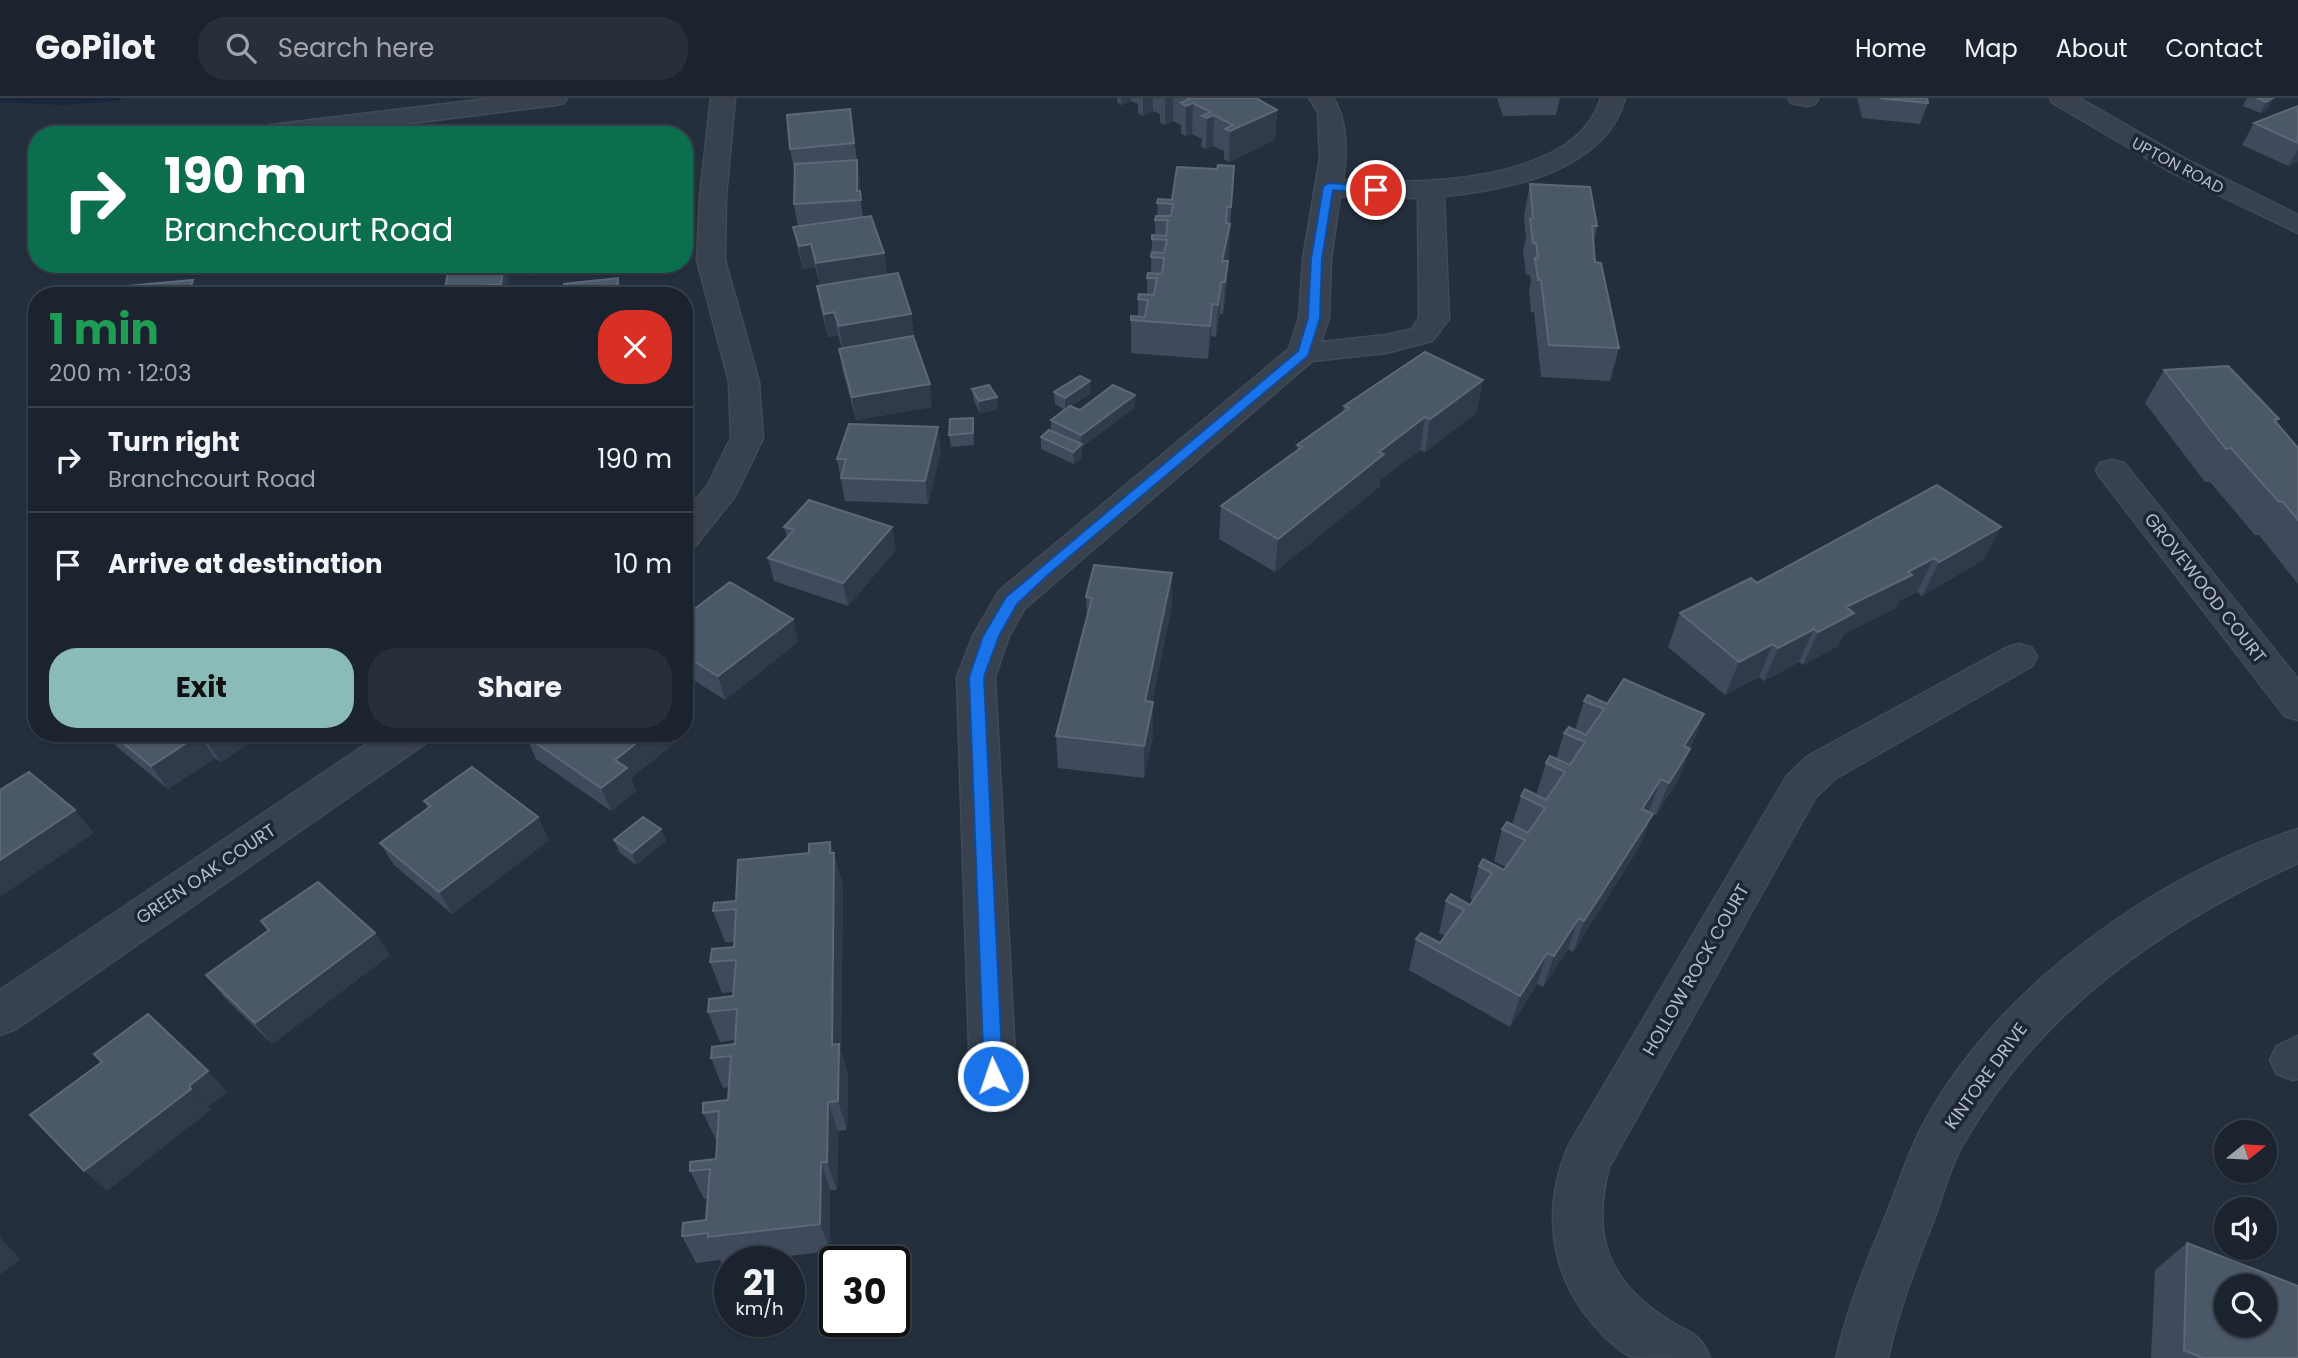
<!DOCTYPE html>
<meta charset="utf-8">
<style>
:root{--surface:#1b232e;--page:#282f3a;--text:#f1f3f6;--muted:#a0a4aa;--line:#39404a;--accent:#8bbbb9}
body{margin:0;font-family:Poppins,sans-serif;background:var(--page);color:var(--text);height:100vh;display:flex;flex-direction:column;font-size:26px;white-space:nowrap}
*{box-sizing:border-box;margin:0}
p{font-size:23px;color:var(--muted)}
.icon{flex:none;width:38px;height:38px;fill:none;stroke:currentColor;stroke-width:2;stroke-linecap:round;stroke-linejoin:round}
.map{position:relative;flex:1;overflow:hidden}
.drawer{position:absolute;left:28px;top:189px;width:665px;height:455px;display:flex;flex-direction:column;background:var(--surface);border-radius:28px;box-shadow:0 2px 5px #0004,0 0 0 2px var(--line)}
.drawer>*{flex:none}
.banner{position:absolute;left:28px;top:28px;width:665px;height:147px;border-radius:28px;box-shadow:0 2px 5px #0004,0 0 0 2px var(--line);background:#0b6e4f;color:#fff;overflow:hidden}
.needle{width:46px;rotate:72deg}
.buttons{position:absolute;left:2214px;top:1022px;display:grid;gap:14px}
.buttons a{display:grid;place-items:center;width:63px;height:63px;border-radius:50%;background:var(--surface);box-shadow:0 2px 5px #0004,0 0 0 2px var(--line);font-size:35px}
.speed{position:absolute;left:714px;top:1148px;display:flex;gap:14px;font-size:35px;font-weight:700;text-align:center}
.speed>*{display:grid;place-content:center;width:91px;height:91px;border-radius:50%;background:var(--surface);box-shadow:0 2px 5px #0004,0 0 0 2px var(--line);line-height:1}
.speed small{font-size:18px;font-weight:400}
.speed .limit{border:4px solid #111;border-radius:10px;background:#fff;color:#111}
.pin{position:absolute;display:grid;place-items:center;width:60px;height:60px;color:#fff;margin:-30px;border:4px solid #fff;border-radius:50%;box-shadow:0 2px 7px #0007}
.me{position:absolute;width:77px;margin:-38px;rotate:357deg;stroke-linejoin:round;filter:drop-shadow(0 0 5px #0008)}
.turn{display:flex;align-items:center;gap:24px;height:147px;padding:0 21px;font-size:32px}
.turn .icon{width:91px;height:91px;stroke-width:2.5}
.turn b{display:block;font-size:49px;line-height:60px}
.round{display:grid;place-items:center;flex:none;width:74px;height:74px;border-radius:28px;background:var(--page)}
.overview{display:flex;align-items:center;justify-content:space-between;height:119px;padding:0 21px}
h1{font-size:42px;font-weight:700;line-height:52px;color:#1e9e55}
.action{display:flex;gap:14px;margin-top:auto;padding:14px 21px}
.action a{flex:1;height:80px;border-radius:28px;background:var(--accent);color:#111;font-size:28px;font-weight:700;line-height:80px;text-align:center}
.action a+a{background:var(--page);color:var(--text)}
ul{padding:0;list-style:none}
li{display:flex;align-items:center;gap:21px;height:105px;padding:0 21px;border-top:2px solid var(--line)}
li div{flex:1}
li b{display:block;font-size:26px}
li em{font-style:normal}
header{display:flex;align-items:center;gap:42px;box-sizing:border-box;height:98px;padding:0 35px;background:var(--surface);border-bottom:2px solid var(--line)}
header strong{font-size:33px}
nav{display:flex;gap:38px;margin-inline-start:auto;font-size:24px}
.search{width:490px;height:63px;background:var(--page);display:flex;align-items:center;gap:18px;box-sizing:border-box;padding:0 24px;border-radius:28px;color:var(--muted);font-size:26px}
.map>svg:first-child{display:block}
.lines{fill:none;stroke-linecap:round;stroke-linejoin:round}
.stream{fill:#17263c;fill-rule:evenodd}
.minor-casing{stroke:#414a57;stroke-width:3}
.minor{fill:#38414e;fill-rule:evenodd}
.wall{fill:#3f4b5c}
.shaded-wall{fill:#2f3b4b}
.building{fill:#4b5868;stroke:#5c6777;stroke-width:2;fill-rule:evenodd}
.route{fill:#1a73e8;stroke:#114b97;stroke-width:2}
.labels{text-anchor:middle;stroke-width:7;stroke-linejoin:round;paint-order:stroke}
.far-street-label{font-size:16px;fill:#b4bcc9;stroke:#1d2633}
.street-label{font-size:18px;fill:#b4bcc9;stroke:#1d2633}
</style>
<header>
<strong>GoPilot</strong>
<div class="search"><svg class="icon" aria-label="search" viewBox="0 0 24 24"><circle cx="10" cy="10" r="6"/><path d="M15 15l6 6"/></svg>Search here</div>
<nav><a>Home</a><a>Map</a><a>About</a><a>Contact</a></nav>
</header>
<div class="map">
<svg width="2298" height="1260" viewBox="0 0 2298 1260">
<rect width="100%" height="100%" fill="#242f3e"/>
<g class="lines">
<path class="stream" d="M0,0h123l-5,3 -56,4 -62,-3z"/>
<defs>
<path id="minor" d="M495,0h72l-3,5 -9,2 -238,30h-75l3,-5 9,-3z
M711,0h24l-9,98 -1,64 34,122 4,56 -28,58 -39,49 -12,3v-34l24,-29 23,-47 -2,-56 -32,-122 3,-64z
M1309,0h24c15,23 14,55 10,82 72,5 233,4 258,-82h24c-19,72 -116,92 -181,98l5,123 -17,22 -46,12 -74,8 -287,247 -16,28 -14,41 21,399 -7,15 -16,6 -16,-6 -7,-15 -13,-399 16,-41 26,-45 290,-242 10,-31 4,-59 17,-101 -2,-46zM1340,98l78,2 1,120 -7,11 -26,6 -65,7 8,-24 2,-59z
M1788,0h29l1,1 -3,5 -9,2 -15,-3z
M2050,0h29l108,62 111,55v18l-129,-62 -116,-68z
M2112,362l12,3 174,216v41l-13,-4 -185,-239 -4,-7 4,-7z
M2019,546l13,4 5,9 -5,9 -196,112 -21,20 -206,369c-18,69 -2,114 59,153 22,14 32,12 42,38 -16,0 -68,0 -80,-2 -13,-6 -26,-20 -36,-31 -45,-51 -52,-119 -25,-180l218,-369 21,-20 198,-108z
M383,635h48l-5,10 -410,286 -16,6v-45z
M2298,731v34c-136,62 -259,148 -335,281 -14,24 -20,52 -30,78 -18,45 -35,89 -45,136h-52c11,-47 28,-91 47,-135 15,-36 26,-74 45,-107 74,-131 228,-241 370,-287z
M2298,938v43l-5,1 -16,-6 -7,-14 7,-14z"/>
</defs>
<use href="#minor" class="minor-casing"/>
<use href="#minor" class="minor"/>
</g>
<path class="wall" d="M1117,0h139l21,12 -2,30 -46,22 -5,-3v-8l-11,-5 -7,3 -5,-2 1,-8 -10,-5 -6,2 -5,-2v-9l-8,-4 -8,4 -5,-3v-8l-7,-3 -10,5 -5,-3v-9l-7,-3 -10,4 -4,-3z
M1497,0h63l-4,17 -53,1z
M1857,0h70l1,5 -8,21 -58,-6z
M2247,0h26l-6,12 -7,3 -17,-7z
M2298,8v56l-10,4 -46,-21 12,-22z
M850,11l10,73v12l3,23 21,36 3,22 24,39 3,23 18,70 -76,13 -13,-48 -4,-23 3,-1 -4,-13 -10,2 -7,-28 -4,-23 3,-1 -5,-18 -12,2 -5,-19 -5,-23h5l-4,-23 1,-34h-1l-4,-21z
M1234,68l-8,127 -3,21h-3l-4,23 -5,-1 -3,23 -77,-6v-33l7,-3v-18l9,-4v-17l4,-5 1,-34 3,-4v-15l2,-4 1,-17 14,1 45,-31z
M1530,86l67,42 -3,16 1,20 24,86 -9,33 -69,-4 -7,-65h-3l-2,-22 2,-9 -1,-6h-4l-3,-25 3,-12 -2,-22z
M2164,272l115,49 -3,4 22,25v136l-39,-49h-4l-45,-53h-5l-60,-79z
M1483,282l-7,33 -51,39 -5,-2 -40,30 -1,7 -104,85 -56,-33 2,-33 76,-55v-6l46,-33 1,-6z
M972,291l26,20 -18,4 -6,-12z
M1054,294l37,1 -20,13 9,4 55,-15v12l-53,40v10l-8,7 -33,-15v-12l10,-6v-11l14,-10 -10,-6z
M973,320l1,27 -23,2 -2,-12z
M941,352l-13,54 -83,-3 -8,-42z
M784,429l112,23 -48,56 -74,-25 -6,-23 19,-20z
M2001,429l-18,33 -61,36 -5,-4 -18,9 -3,7 -52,26 -6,12 -35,19 -4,-3 -35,19 -5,-4 -34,18 -57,-48 12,-34 77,-30z
M1086,499l86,9 -20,96 1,33 -9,43 -86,-10 -2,-32 31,-119z
M684,519l109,2 5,23 -73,58 -41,-26z
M1584,603l120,13 -27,68 -21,33 -8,-3 -8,34 -67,106 -5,-3 -25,38 -6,-3 -27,43 -101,-57 7,-31 24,4 5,-7 -6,-3 7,-32 24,4 4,-5 -4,-2 9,-32 25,4 2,-3 -12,-6 8,-32 10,-4 9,-29 15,-1 10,-32 10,-4 8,-26 11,-3z
M106,635h158l-43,29 -6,-4 -47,31 -51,-42z
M529,635h151l2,4 -51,41 5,13 -25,20 -75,-52 -10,-23z
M424,703l114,16 11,23 -97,74 -58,-49 -14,-22 48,-34z
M661,731l5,12 -30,24 -17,-13 -5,-12z
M830,744l13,43 -2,166 7,23 -1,56 -9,1 -1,59h-7v61l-92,11h-8v1l-8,1 -2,-4 -24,3 -14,-27 24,-16 2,-21h-4l-14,-28 26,-12 1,-17 -14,-29 25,-13 1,-13 -6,1 -12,-30 24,-14v-4l-15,2 -12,-30 25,-16v-4l-11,1 -12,-31 24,-15v-5h-9l-12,-31 23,-10 73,-48z
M261,823l129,34 -118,89 -48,-47 -18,-22 62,-44z
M2187,1145l111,115h-147l4,-88z"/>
<path class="shaded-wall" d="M1121,0h10v3l-10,4z
M1143,0h10v13l-10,5z
M1165,0h8v23l-8,4z
M2273,0l-6,12 -7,3 6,-11z
M1193,5l-1,31 -6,2v-30z
M1277,12l-2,30 -46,22 1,-31z
M1214,17l-1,31 -7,3 1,-31z
M2298,52v12l-10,4z
M857,62l3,22v12l4,28 -4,-25 -3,-6z
M1227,109l-2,37 5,-20 -1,31 -6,27 -1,-21z
M811,146l4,23 -12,2 -4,-23z
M884,155l3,22 -67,11 -4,-23z
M1228,163l-2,32 -3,21 2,-32z
M504,166h6l-4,32h-59l-2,-6z
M524,166h34v8l-30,4z
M618,180l5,18h-6z
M193,182l9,16h-15z
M1221,184l-1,32 -4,23 2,-32z
M1212,206l-1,32 -3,23 2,-33z
M834,214l4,23 -10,2 -4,-23z
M911,216l3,23 -71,12 -4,-23z
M1483,282l-7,33 -51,39 5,-33z
M1090,283l1,12 -26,17v-12z
M930,286l2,23 -76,13 -4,-23z
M1135,297v12l-53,40v10l-8,7 -1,-12 8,-7v-10z
M997,299l1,12 -18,4 -1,-12z
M1425,319l-5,33 -40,30 -1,7 -104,85 3,-33 101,-87z
M938,329l3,23 -13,54 -3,-23z
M892,429l4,23 -48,56 -5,-23z
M2001,429l-18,33 -61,36 17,-34z
M1934,460l-17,34 -17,9 -4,7 -52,26 -6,12 -35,19 15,-33 28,-25z
M1172,475v33l-27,128v-33z
M793,521l5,23 -73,58 -7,-24z
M1814,531l-15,33 -35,19 14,-33z
M1773,546l-14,33 -34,18 14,-33z
M1153,604v33l-9,43v-32z
M1704,616l-13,33 -20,31 13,-32z
M214,635h50l-43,29 -16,-23z
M649,635h31l2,4 -51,41 5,13 -25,20 -10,-23 14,-28z
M199,637l16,23 -47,31 -17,-23z
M1690,651l-13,33 -21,33 13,-32z
M1661,681l-12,32 -19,30 12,-32z
M75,712l19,23 -94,64v-37z
M1653,716l-13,32 -67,106 11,-31z
M538,719l11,23 -97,74 -13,-22z
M661,731l5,12 -30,24 -4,-12z
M830,744l4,18v-7l9,32 -2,166 7,23 -1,56 -9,-29 -6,-56z
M1579,820l-11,31 -25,38 11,-31z
M375,835l15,22 -118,89 -17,-21z
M1547,855l-10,31 -27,43 10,-31z
M208,973l19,21 -19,15 -19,-21z
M191,991l20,21 -104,81 -23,-20z
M828,1004l10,29 -1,59 -10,-28z
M821,1064l9,28v61l-10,-27z
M0,1139l20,22 -20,16z"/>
<path class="building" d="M1187,0h69l21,12 -47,21 -5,-2 8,-4 -19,-10 -7,3 -5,-2 9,-4 -18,-9 -7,3 -5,-3 9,-4z
M1879,0h48l1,5z
M2257,0h16l-7,4z
M2298,8v37l-44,-20z
M850,11l4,34 -64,6 -3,-34z
M651,27l-1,10h-49l1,-6z
M857,62v31h3l1,9 -67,4 1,-40z
M1218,67l16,1 -3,41h-4l-1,16 4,1 -8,37h6l-3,21h-4l-3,23 -6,-1 -2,22 -79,-6v-4l14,1 3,-17 -10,-1 1,-5 15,1 3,-17h-10l1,-5 14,1 2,-16 -13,-1 1,-5 12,1 3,-13 -15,-1v-4l14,1 2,-16h-13l1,-4h15l2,-12 -16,-1 1,-4 14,1 5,-33 40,2z
M1530,86l60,3 7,39h-5l3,36 6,1 18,85 -70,-3 -8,-65h-3l-3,-22h3l-2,-15h-3l-3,-24 3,-1z
M871,118l13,37 -68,10 -5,-19 -12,2 -6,-19z
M449,166h55l-3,20 -56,6z
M898,175l13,41 -72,12 -5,-14 -10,2 -7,-28z
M618,180l-1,18h-54l1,-12z
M193,182l-6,16h-64l4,-10z
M913,238l17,48 -78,13 -13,-48z
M1425,254l58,28 -53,39 -5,-2 -46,35 5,2 -106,85 -57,-33 81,-59 -5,-2 52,-37 -5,-2z
M2228,268l51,53 -5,1 24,28v72l-15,-18h-4l-48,-54 -5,1 -62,-79z
M1080,278l10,5 -25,17 -11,-6z
M989,287l8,12 -18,4 -7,-12z
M1113,287l22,10 -54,40 -30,-15 19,-14 10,4z
M973,320v15l-24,2 1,-16z
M849,326l89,3 -13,54 -84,-3 5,-19h-9z
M1049,332l33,14 -9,8 -32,-15z
M1937,387l64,42 -62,35 -5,-4 -26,14 4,3 -66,32 8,6 -36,19 -4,-3 -36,19 -5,-4 -34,18 -59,-49 71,-35 6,5z
M809,402l83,27 -49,56 -75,-25 26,-28 -10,-3z
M1094,467l78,8 -27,128 8,1 -9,44 -88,-10 36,-138 -6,-1z
M730,484l63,37 -75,57 -34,-21v-38z
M1624,581l80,35 -20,32 6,3 -21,34 -8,-4 -19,30 11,5 -69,107 -5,-3 -25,38 -7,-3 -27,43 -104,-57 5,-6 19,10 24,-33 -18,-9 5,-7 19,11 22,-32 -13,-7 4,-7 21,11 21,-30 -23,-11 5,-7 21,11 17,-25 -24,-12 4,-7 21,11 19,-28 -19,-9 4,-7 20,9 15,-23 -21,-9 5,-6 17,8 18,-26 -20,-8 4,-6 19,9z
M111,635h103l-9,6 -6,-4 -48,31z
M529,635h120l-34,27 12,8 -26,20 -75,-52z
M472,669l66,50 -99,75 -59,-49 51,-37 -7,-5z
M29,674l46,38 -75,50v-70z
M643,719l18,12 -29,24 -18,-13z
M830,744v11h4l-2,192 7,-1 -1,57 -10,1 -1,60h-6l-1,62 -112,13v-4l-26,3 1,-13 23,-3 4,-51 -20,2v-9l26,-3 3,-48 -16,2v-10l25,-3 3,-44 -20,2 1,-11 23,-3 2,-35 -29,3 1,-13 24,-3 3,-36 -26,2 2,-13 22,-2 2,-38 -23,2 1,-8 22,-2 2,-41 71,-7v-9z
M318,784l57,51 -120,90 -49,-48 63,-45 -8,-9z
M148,916l60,57 -19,15 2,3 -107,82 -54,-56 72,-53 -8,-8z
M2187,1145l111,43v72h-95l-19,-8zM2226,1188h38v39h-38z"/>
<path class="route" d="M1328,85l48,3 5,4 -5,3 -43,-3 -11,69 -2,59 -12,38 -259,218 -32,30 -18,32 -15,41 19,399 -3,6 -7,3 -6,-3 -3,-6 -15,-399 14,-41 23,-39 292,-246 10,-33 3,-59 12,-72z"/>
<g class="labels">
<g class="far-street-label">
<text transform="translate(2178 67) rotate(28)" y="6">UPTON ROAD</text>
</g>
<g class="street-label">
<text transform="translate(2205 490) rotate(52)" y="6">GROVEWOOD COURT</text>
<text transform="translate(206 776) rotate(-34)" y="6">GREEN OAK COURT</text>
<text transform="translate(1696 872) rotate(-60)" y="6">HOLLOW ROCK COURT</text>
<text transform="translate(1986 978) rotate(-54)" y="6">KINTORE DRIVE</text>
</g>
</g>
</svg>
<div class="buttons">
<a><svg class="needle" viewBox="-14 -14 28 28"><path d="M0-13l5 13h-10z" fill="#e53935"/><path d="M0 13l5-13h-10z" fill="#a0a4aa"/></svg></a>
<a><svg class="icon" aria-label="sound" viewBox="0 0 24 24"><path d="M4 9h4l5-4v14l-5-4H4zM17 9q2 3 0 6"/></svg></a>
<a><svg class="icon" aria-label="search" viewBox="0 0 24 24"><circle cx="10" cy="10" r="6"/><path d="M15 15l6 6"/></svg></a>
</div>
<div class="speed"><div>21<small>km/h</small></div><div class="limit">30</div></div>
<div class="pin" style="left:1376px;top:92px;background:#d93025"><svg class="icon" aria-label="arrive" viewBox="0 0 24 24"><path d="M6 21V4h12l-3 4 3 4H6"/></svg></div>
<svg class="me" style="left:993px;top:978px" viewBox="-20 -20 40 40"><circle r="17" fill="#1a73e8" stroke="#fff" stroke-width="3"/><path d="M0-11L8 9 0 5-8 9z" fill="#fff"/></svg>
<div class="banner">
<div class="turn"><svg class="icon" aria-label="right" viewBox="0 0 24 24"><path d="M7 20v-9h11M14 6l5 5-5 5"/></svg><div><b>190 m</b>Branchcourt Road</div></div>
</div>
<section class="drawer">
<div class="overview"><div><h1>1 min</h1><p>200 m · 12:03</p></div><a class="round" style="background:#d93025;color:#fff"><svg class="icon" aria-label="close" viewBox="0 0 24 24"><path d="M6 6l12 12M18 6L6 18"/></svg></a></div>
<ul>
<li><svg class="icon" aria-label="right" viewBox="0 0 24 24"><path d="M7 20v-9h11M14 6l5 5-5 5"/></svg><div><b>Turn right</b><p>Branchcourt Road</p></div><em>190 m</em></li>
<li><svg class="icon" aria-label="arrive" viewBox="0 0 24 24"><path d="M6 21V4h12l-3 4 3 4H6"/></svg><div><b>Arrive at destination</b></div><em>10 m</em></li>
</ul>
<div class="action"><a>Exit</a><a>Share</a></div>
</section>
</div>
